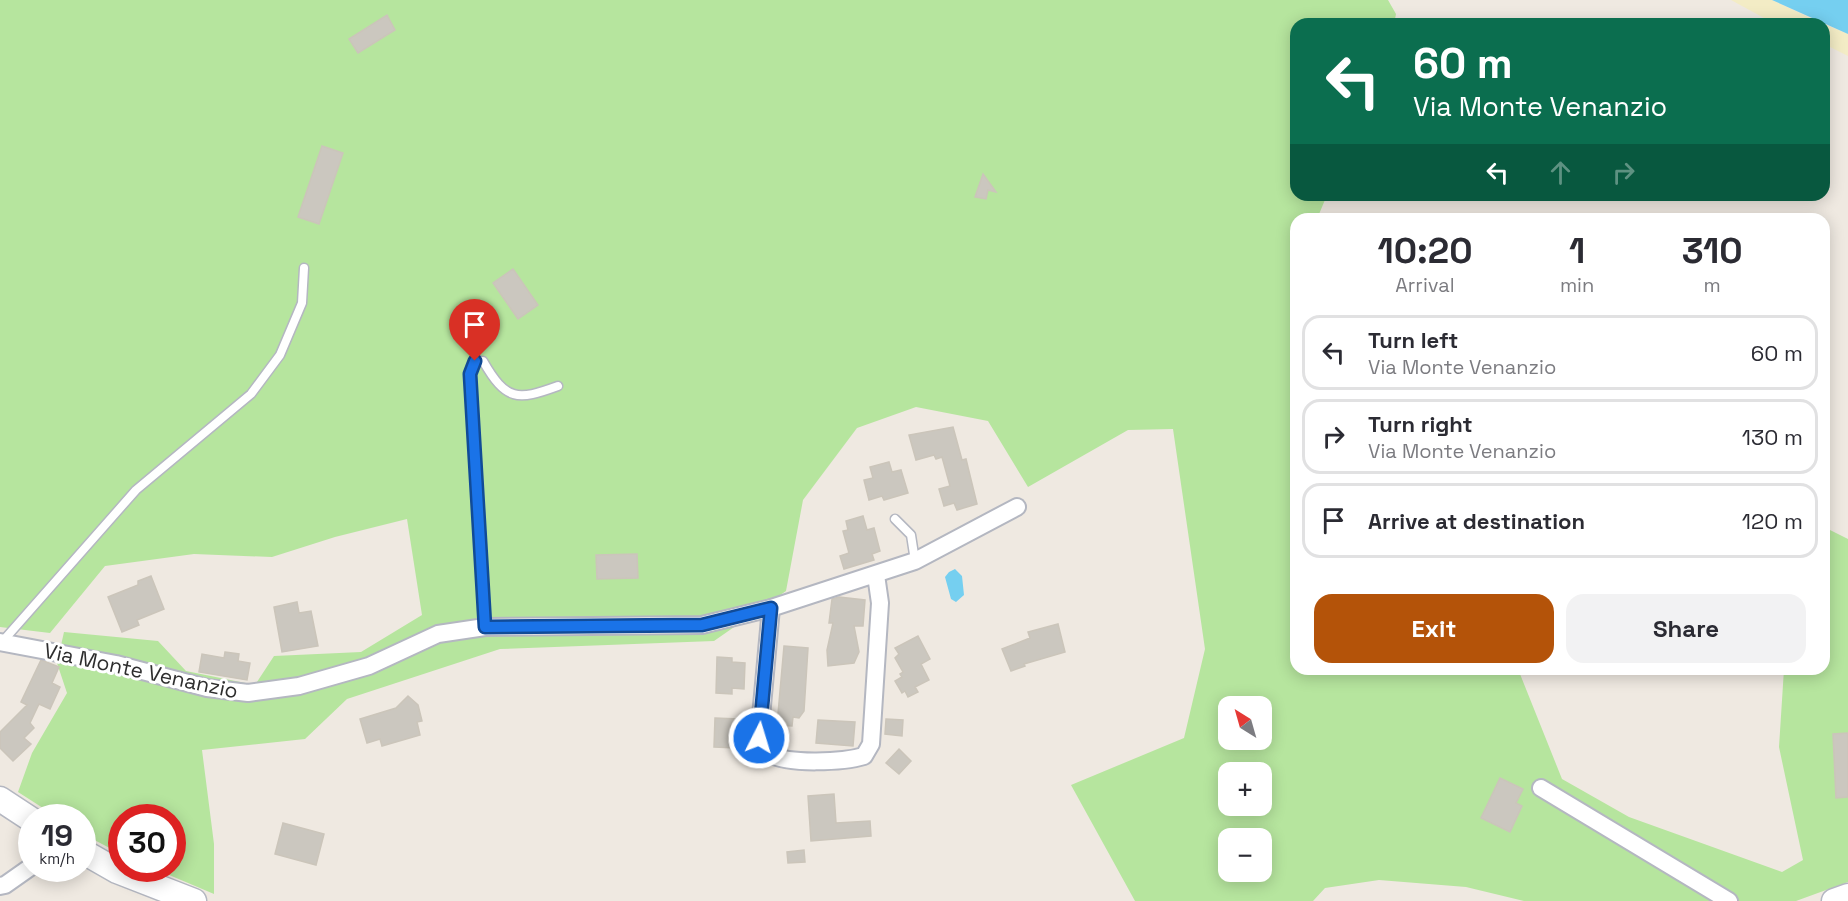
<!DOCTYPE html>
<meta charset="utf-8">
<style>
:root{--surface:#fff;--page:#f2f2f3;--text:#2b2b33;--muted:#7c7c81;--line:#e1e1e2;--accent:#b45309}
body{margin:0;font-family:"Space Grotesk",sans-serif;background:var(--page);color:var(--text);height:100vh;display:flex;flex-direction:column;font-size:22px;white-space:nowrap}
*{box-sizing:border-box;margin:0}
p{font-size:20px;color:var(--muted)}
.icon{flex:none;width:33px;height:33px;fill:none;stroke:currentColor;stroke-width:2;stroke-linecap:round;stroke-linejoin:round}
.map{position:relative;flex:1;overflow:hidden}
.drawer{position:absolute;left:1290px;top:213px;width:540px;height:462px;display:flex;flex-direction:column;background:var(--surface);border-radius:18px;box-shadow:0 3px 15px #0003}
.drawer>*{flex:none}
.hud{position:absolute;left:1290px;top:18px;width:540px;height:183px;border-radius:18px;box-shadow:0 3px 15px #0003;background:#0b6e4f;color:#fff;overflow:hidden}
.needle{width:39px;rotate:323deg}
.fabs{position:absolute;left:1218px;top:696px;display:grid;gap:12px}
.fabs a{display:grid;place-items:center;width:54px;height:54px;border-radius:12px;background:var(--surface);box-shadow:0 3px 15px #0003;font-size:30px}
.speed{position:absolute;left:18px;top:804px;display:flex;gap:12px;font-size:30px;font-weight:700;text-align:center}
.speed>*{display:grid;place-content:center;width:78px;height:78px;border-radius:50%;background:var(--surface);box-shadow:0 3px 15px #0003;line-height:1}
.speed small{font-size:15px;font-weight:400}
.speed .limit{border:9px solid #d22;background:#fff;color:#111}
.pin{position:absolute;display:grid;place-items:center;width:51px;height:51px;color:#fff;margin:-62px -26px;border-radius:50% 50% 50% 0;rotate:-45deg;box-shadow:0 0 6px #0007}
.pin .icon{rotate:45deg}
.me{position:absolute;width:66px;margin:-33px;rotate:5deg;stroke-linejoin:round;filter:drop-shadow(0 0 4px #0008)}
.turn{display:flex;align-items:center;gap:21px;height:126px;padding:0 24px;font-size:27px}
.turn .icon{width:78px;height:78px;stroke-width:2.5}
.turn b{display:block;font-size:42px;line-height:51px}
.lanes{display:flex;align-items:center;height:57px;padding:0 24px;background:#0003;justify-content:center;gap:30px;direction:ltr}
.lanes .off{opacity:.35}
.eta{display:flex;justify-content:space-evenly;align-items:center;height:102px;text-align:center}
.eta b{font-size:36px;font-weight:700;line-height:42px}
.cta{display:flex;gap:12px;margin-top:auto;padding:12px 24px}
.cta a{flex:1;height:69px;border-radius:18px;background:var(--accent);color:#fff;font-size:24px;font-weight:700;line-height:69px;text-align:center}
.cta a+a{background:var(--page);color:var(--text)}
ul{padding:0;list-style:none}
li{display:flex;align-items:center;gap:18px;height:75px;margin:0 12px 9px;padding:0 12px;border:3px solid var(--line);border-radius:18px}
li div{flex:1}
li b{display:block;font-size:22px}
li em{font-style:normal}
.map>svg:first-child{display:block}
.green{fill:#b6e59e;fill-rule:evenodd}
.sand{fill:#f3ecc5}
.water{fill:#75cff0}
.building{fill:#cbc7bf;stroke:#cbc5ba;stroke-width:1.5}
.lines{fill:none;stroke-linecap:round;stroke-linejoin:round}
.service-casing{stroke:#b4b7c1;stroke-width:11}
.minor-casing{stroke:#b4b7c1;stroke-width:20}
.secondary-casing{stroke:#b4b7c1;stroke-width:27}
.service{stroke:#fff;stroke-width:8}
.minor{stroke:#fff;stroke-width:16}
.secondary{stroke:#fff;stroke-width:24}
.route-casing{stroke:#114b97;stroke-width:15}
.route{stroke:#1a73e8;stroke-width:10}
.labels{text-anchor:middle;stroke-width:6;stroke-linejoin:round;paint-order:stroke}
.street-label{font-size:21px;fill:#2e2e2e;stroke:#fff}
</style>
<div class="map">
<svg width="1848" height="901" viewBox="0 0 1848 901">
<rect width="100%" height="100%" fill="#efe9e1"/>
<path class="green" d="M0,0h1388l8,14 -2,10h-98v171h31l-10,24h-21v450h222l44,110 67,38 153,55 21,-12 -24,-113 5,-78h40v-142l24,12v343l-52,19h-272l-58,-14 -87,-7 -54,8 -12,13h-178l-64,-116 113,-47 21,-89 -32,-220 -45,1 -100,57 -40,-66 -72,-14 -59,21 -54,72 -17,91 -72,50 -214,8 -153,50 -42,40 -103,11 12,94v50l-59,-25 17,-1v-50h-50l-1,36 -38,-20 -1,-16 -25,-1 -39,-25 14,-39 35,-60 -10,-30 7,-31 94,9 28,30 69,14 19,-29 87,-4 61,-37 -15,-96 -72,18 -63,20 -78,-3 -89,12 -55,67 -50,-6zM1228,706h34v34h-34zM1228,772h34v34h-34zM1228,838h34v34h-34z"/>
<path class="sand" d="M1731,0h41l51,24h-48z
M1824,24l24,10v22l-24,-12z"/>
<path class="water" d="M1772,0h76v34z
M955,569l7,7 2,19 -8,7 -5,-3 -6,-22 4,-5z"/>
<path class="building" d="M387,15l8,15 -37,23 -9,-14z
M322,146l21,7 -24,71 -21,-7z
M983,174l13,18 -8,-2 -2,9 -11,-2z
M513,269l25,36 -20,14 -25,-36z
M953,427l9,33 4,-1 11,45 -20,6 -3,-7 -10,3 -5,-17 11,-3 -8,-29 -6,2 -2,-4 -18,5 -7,-25z
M889,462l3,10 9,-2 7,23 -24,7 -2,-4 -13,4 -5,-20 9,-2 -3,-11z
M863,516l4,14 7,-2 6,23 -8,3 2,6 -30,9 -4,-13 9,-3 -6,-22 5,-1 -2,-9z
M637,554l1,24 -41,1 -1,-24z
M151,576l13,33 -27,11 2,5 -17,7 -14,-35 30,-12v-4z
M839,597l26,3 -2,26h-9l5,26 -5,11 -26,3 -1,-16 6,-27h-4l3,-24z
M297,602l2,11 12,-2 7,35 -36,6 -8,-45z
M1058,624l7,28 -41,12 1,2 -14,5 -9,-22 28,-11 -2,-6z
M918,636l12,23 -9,5 8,16 -14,7 3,5 -10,5 -3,-6 -3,2 -7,-12 7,-4 -2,-3 3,-2 -8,-14 4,-4 -4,-6z
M784,646l24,2 -4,63 -5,7 -6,-1 -1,9 -15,-1z
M225,652l14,2 -1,7 12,2 -3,17 -48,-8 3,-18 22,4z
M717,657l15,1v4l13,1 -1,26 -12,-1v6l-16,-1z
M41,660l18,7 -7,16 8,4 -10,22 -11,-5 -9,19 4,5 -10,10 7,6 -18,17 -13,-13v-16l27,-27 -6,-3z
M408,696l10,9 4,16 -5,1 3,13 -38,11 -2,-7 -13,4 -7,-24 36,-11z
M715,718l23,1 -2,29 -22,-1z
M886,719l17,1 -1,16 -17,-2z
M818,720l37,2 -2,24 -37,-3z
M1848,733v64l-12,1 -3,-64z
M899,749l12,12 -12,13 -13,-11z
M1500,778l23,11 -7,14 6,3 -12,26 -29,-14z
M834,794l2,29 34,-2 1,15 -60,5 -3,-45z
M283,823l41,11 -8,31 -41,-11z
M804,850l1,12 -17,1 -1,-11z"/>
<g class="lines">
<defs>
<path id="service" d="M895,519l16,16 4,26
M485,627l-15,-253 5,-13h8c23,40 34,40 75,25
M2,642l134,-152 115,-96 29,-39 22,-52 2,-35"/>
<path id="minor" d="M771,608l-12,130c3,5 6,13 11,16 18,11 74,8 94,2l7,-12 9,-141 -4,-28
M0,642l116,22 91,24 41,5 51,-7 70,-20 69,-32 47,-7 217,-2 69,-17 144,-47 102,-54
M1541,788l188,113
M0,886l5,-1 27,-19"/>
<path id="secondary" d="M0,799l32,21
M82,851l35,20 77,30
M1834,901l14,-5"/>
</defs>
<use href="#service" class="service-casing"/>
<use href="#minor" class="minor-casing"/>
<use href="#secondary" class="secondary-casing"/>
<use href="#service" class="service"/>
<use href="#minor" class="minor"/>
<use href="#secondary" class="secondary"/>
</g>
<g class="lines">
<defs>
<path id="route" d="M475,361l-5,13 15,253 217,-2 69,-17 -12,130"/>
</defs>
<use href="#route" class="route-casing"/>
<use href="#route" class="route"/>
</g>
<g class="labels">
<g class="street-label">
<text transform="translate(141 671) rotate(12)" y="7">Via Monte Venanzio</text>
</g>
</g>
</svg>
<div class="fabs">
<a><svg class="needle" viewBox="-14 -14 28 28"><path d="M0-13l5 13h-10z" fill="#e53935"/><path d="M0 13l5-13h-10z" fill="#7c7c81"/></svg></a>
<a>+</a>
<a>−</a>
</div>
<div class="speed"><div>19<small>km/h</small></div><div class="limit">30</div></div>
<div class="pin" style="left:475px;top:361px;background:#d93025"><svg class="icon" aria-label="arrive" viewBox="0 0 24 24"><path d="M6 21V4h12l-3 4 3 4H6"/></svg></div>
<svg class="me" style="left:759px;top:738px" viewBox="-20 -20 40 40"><circle r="17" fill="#1a73e8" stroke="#fff" stroke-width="3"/><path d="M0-11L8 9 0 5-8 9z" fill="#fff"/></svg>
<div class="hud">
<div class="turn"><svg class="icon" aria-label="left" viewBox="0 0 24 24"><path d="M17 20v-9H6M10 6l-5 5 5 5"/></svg><div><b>60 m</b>Via Monte Venanzio</div></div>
<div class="lanes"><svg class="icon" aria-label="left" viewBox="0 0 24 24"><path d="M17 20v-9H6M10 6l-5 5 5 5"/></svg><svg class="icon off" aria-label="ahead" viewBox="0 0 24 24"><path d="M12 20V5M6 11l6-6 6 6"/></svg><svg class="icon off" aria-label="right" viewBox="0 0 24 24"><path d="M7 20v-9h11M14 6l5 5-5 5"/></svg></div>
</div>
<section class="drawer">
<div class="eta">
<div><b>10:20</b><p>Arrival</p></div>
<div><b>1</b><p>min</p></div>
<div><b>310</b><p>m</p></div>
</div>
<ul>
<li><svg class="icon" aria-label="left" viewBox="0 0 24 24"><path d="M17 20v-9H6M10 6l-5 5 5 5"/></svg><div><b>Turn left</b><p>Via Monte Venanzio</p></div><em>60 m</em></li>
<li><svg class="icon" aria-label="right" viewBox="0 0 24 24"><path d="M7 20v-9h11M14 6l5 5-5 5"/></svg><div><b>Turn right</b><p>Via Monte Venanzio</p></div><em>130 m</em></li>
<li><svg class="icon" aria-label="arrive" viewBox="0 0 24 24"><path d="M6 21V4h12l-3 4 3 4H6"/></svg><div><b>Arrive at destination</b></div><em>120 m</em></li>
</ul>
<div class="cta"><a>Exit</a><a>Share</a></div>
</section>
</div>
